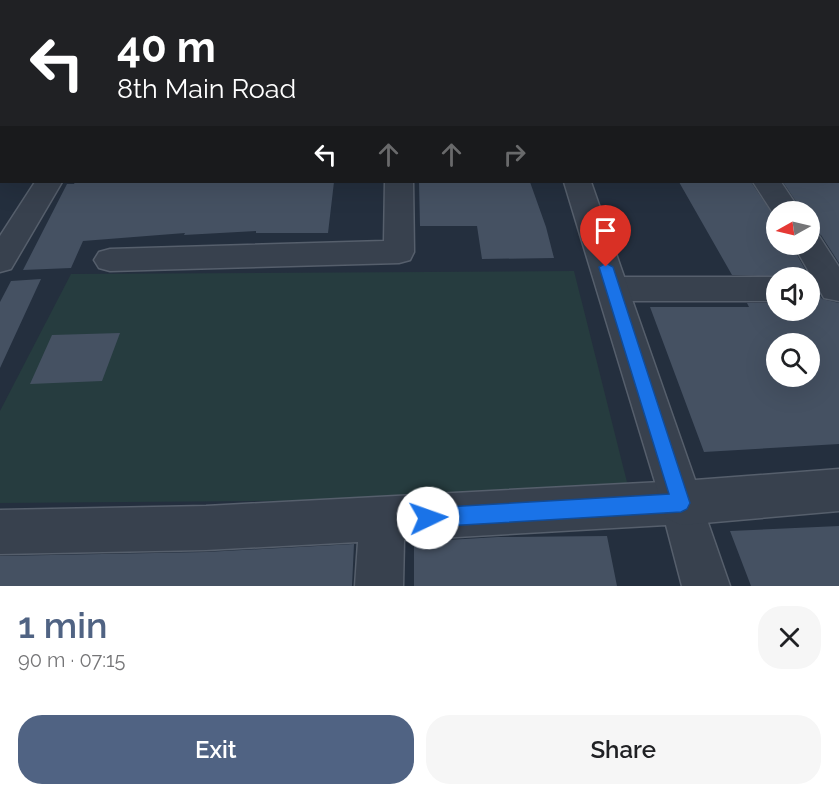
<!DOCTYPE html>
<meta charset="utf-8">
<style>
:root{--surface:#fff;--page:#f6f6f6;--text:#202124;--muted:#757577;--accent:#506383}
body{margin:0;font-family:Raleway,sans-serif;background:var(--page);color:var(--text);height:100vh;display:flex;flex-direction:column;font-size:22px;white-space:nowrap}
*{box-sizing:border-box;margin:0}
p{font-size:20px;color:var(--muted)}
.icon{flex:none;width:33px;height:33px;fill:none;stroke:currentColor;stroke-width:2;stroke-linecap:round;stroke-linejoin:round}
.map{position:relative;height:586px;overflow:hidden}
.details{display:flex;flex-direction:column;background:var(--surface);flex:1}
.details>*{flex:none}
.guide{position:absolute;left:0px;top:0px;width:840px;height:183px;box-shadow:0 6px 24px #0002;background:#202124;color:#fff;overflow:hidden}
.needle{width:39px;rotate:262deg}
.fabs{position:absolute;left:766px;top:201px;display:grid;gap:12px}
.fabs a{display:grid;place-items:center;width:54px;height:54px;border-radius:50%;background:var(--surface);box-shadow:0 6px 24px #0002;font-size:30px}
.pin{position:absolute;display:grid;place-items:center;width:51px;height:51px;color:#fff;margin:-62px -26px;border-radius:50% 50% 50% 0;rotate:-45deg;box-shadow:0 0 6px #0007}
.pin .icon{rotate:45deg}
.me{position:absolute;width:66px;margin:-33px;rotate:87deg;stroke-linejoin:round;filter:drop-shadow(0 0 4px #0008)}
.turn{display:flex;align-items:center;gap:21px;height:126px;padding:0 18px;font-size:27px}
.turn .icon{width:78px;height:78px;stroke-width:2.5}
.turn b{display:block;font-size:42px;line-height:51px}
.lanes{display:flex;align-items:center;height:57px;padding:0 18px;background:#0003;justify-content:center;gap:30px;direction:ltr}
.lanes .off{opacity:.35}
.round{display:grid;place-items:center;flex:none;width:63px;height:63px;border-radius:24px;background:var(--page)}
.overview{display:flex;align-items:center;justify-content:space-between;height:102px;padding:0 18px}
h1{font-size:36px;font-weight:600;line-height:45px;color:var(--accent)}
.button{display:flex;gap:12px;margin-top:auto;padding:12px 18px}
.button a{flex:1;height:69px;border-radius:24px;background:var(--accent);color:#fff;font-size:24px;font-weight:600;line-height:69px;text-align:center}
.button a+a{background:var(--page);color:var(--text)}
.map>svg:first-child{display:block}
.green{fill:#263c3f}
.building{fill:#455162;fill-rule:evenodd}
.lines{fill:none;stroke-linecap:round;stroke-linejoin:round}
.minor-casing{stroke:#565f6c;stroke-width:3}
.tertiary-casing{stroke:#565f6c;stroke-width:3}
.minor{fill:#38414e;fill-rule:evenodd}
.tertiary{fill:#38414e;fill-rule:evenodd}
.route{fill:#1a73e8;stroke:#114b97;stroke-width:1.5}
</style>
<div class="map">
<svg width="839" height="586" viewBox="0 0 839 586">
<rect width="100%" height="100%" fill="#242f3e"/>
<path class="green" d="M574,271l57,227 -631,5v-92l71,-137z"/>
<path class="building" d="M75,182h259l-6,51h-72v-2l-72,4 1,-2 -102,8 -12,27 -48,2 44,-86h7z
M419,182h111l16,45 8,31 -72,1 -5,-33h-57z
M679,182h72l26,39v23h14l19,34 -78,-3z
M783,182h56v81l-18,-28 -11,-3v-20h-7z
M810,278l12,21 17,4v141l-135,8 -54,-145h99l-2,-4h30v7h33zM777,344h33v32h-33z
M41,279l-41,89v-66l11,-21z
M120,333l-18,48 -72,3 22,-49z
M839,526v60h-88l-21,-55z
M607,536l10,50h-203v-44l84,-5z
M354,544l-2,42h-352v-30l206,-4z"/>
<g class="lines">
<defs>
<path id="minor" d="M48,0h18l-19,2z
M121,0h18l-19,2z
M208,0h18l-19,2z
M292,0h18l-19,2z
M374,0h18l-19,2z
M643,0h18l1,2h-19z
M746,0h19l1,2h-19z
M838,3h1v12h-1z
M0,40h2l-2,14z
M838,84h1v14h-1z
M2,145v17h-2v-16z
M35,182h27l-51,87 -11,3v-36z
M385,182h28l1,70 -4,8 -11,3 -289,8 -11,-3 -5,-8 5,-8 11,-3 274,-8z
M753,182h28l20,30h-24v7z
M810,234l9,2 20,31v34l-15,-3 -31,-54h17z
M613,277h164l3,1h-3v23h-164l-12,-3 -4,-9 4,-9z
M681,481l15,7 34,98h-48l-16,-61 -262,15 -1,46h-48l3,-44 -152,8 -206,4v-44l206,-4z"/>
<path id="tertiary" d="M517,0h18v2h-18z
M0,163h2v16h-2z
M564,182h27l104,298 144,-11v42l-158,14 -15,-7z"/>
</defs>
<use href="#minor" class="minor-casing"/>
<use href="#tertiary" class="tertiary-casing"/>
<use href="#minor" class="minor"/>
<use href="#tertiary" class="tertiary"/>
</g>
<path class="route" d="M606,263l7,4 77,236 -3,6 -6,3 -253,15 -6,-3 -3,-6 3,-7 6,-3 241,-14 -70,-227z"/>
</svg>
<div class="fabs">
<a><svg class="needle" viewBox="-14 -14 28 28"><path d="M0-13l5 13h-10z" fill="#e53935"/><path d="M0 13l5-13h-10z" fill="#757577"/></svg></a>
<a><svg class="icon" aria-label="sound" viewBox="0 0 24 24"><path d="M4 9h4l5-4v14l-5-4H4zM17 9q2 3 0 6"/></svg></a>
<a><svg class="icon" aria-label="search" viewBox="0 0 24 24"><circle cx="10" cy="10" r="6"/><path d="M15 15l6 6"/></svg></a>
</div>
<div class="pin" style="left:606px;top:267px;background:#d93025"><svg class="icon" aria-label="arrive" viewBox="0 0 24 24"><path d="M6 21V4h12l-3 4 3 4H6"/></svg></div>
<svg class="me" style="left:428px;top:518px" viewBox="-20 -20 40 40"><circle r="19" fill="#fff"/><path d="M0-13L10 11 0 6-10 11z" fill="#1a73e8"/></svg>
<div class="guide">
<div class="turn"><svg class="icon" aria-label="left" viewBox="0 0 24 24"><path d="M17 20v-9H6M10 6l-5 5 5 5"/></svg><div><b>40 m</b>8th Main Road</div></div>
<div class="lanes"><svg class="icon" aria-label="left" viewBox="0 0 24 24"><path d="M17 20v-9H6M10 6l-5 5 5 5"/></svg><svg class="icon off" aria-label="ahead" viewBox="0 0 24 24"><path d="M12 20V5M6 11l6-6 6 6"/></svg><svg class="icon off" aria-label="ahead" viewBox="0 0 24 24"><path d="M12 20V5M6 11l6-6 6 6"/></svg><svg class="icon off" aria-label="right" viewBox="0 0 24 24"><path d="M7 20v-9h11M14 6l5 5-5 5"/></svg></div>
</div>
</div>
<section class="details">
<div class="overview"><div><h1>1 min</h1><p>90 m · 07:15</p></div><a class="round"><svg class="icon" aria-label="close" viewBox="0 0 24 24"><path d="M6 6l12 12M18 6L6 18"/></svg></a></div>
<div class="button"><a>Exit</a><a>Share</a></div>
</section>
